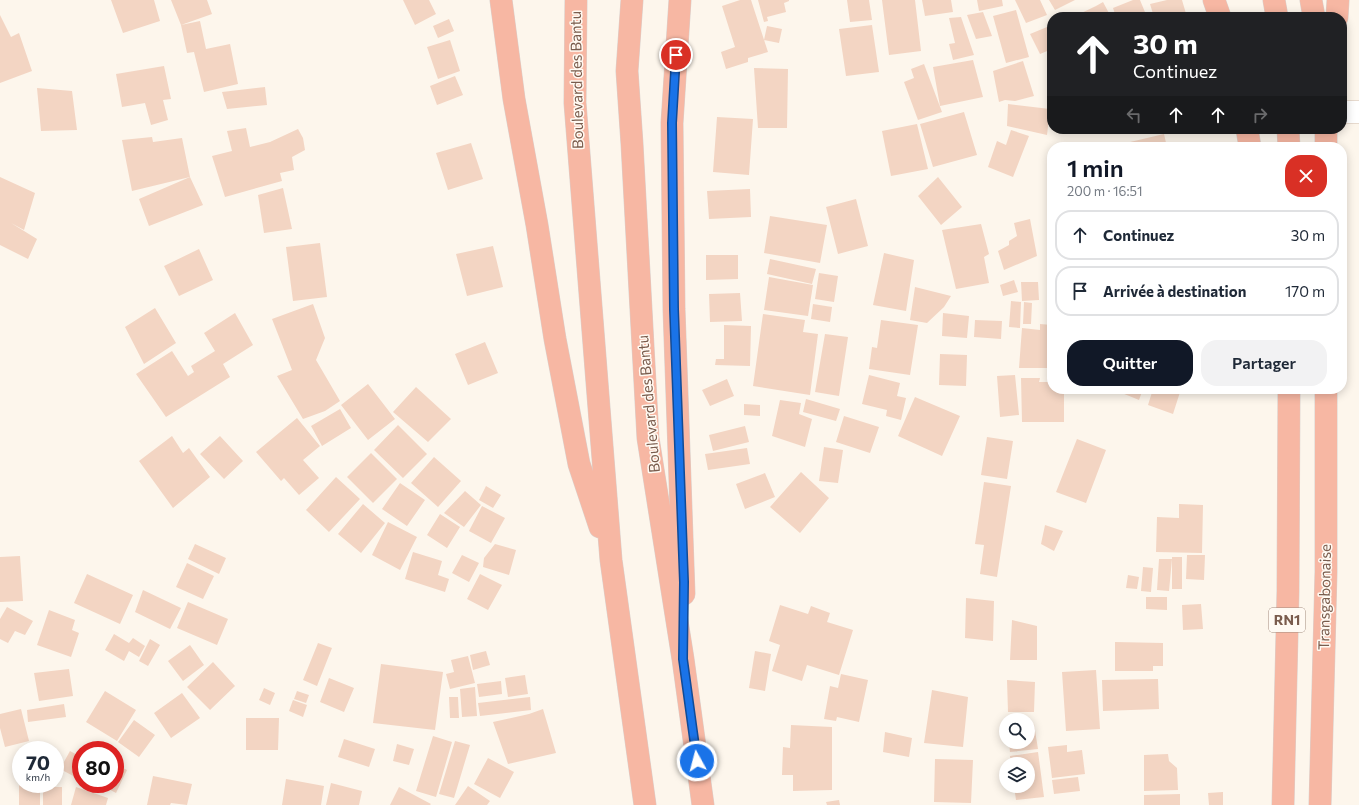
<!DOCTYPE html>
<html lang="fr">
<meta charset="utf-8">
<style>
:root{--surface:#fff;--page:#f2f2f3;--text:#1f2937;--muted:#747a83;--line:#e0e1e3;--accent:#111827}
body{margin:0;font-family:Commissioner,sans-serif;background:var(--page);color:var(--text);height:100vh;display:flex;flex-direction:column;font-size:15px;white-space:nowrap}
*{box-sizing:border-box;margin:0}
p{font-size:13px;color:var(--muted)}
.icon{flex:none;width:22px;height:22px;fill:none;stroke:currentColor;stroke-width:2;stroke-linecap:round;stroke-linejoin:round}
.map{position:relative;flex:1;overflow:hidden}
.side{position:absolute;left:1047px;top:142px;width:300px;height:252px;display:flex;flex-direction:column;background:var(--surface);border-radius:16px;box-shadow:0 2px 10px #0003}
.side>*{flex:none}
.top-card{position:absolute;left:1047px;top:12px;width:300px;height:122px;border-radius:16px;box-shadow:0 2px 10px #0003;background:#202124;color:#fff;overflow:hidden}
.buttons{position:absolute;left:999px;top:713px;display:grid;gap:8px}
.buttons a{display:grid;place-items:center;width:36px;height:36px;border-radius:50%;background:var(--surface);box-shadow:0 2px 10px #0003;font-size:20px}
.speed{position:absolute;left:12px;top:741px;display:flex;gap:8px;font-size:20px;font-weight:700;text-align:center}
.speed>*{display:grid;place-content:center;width:52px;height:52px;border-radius:50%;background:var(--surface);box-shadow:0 2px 10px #0003;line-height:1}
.speed small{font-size:10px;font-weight:400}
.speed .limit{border:6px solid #d22;background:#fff;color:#111}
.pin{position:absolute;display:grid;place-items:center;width:34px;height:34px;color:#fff;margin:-17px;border:2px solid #fff;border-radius:50%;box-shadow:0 1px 4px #0007}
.me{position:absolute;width:44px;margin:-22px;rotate:353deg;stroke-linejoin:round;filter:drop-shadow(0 0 3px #0008)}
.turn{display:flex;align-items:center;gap:14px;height:84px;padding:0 20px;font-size:18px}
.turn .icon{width:52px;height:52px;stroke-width:2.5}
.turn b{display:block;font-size:28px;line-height:34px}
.lanes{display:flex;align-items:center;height:38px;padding:0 20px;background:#0003;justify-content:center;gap:20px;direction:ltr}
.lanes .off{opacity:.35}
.round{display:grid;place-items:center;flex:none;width:42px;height:42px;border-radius:16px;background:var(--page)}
.overview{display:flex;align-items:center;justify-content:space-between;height:68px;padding:0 20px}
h1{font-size:24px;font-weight:600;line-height:30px;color:var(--accent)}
.action{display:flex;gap:8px;margin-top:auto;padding:8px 20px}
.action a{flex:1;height:46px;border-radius:16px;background:var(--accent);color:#fff;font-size:16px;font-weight:600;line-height:46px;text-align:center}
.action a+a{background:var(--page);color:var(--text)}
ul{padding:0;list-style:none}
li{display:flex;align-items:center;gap:12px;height:50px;margin:0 8px 6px;padding:0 12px;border:2px solid var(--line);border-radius:16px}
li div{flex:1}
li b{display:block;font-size:15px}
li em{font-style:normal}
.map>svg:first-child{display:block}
.building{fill:#f3d5c3}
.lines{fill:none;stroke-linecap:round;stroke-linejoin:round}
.minor-casing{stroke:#d1beb0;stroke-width:23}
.highway-casing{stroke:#dad1cd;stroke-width:23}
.minor{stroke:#fff;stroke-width:22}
.highway{stroke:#f7b7a3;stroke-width:22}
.route-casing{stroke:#114b97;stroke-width:10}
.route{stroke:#1a73e8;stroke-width:7}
.labels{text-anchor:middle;stroke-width:3;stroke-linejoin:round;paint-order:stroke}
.shield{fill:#fffaf3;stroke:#a28b7f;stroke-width:1}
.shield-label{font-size:14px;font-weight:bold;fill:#7a5c4d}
.street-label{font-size:15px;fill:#7a5c4d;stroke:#fffaf3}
</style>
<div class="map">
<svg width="1359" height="805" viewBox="0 0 1359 805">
<rect width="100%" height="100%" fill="#fdf6ec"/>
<path class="building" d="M111,0h43l6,21 -37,12z
M171,0h36l5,14 -31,11z
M403,0h26l7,14 -21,11z
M740,0h11l17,52 -20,6v4l-22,7 -5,-17 14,-5 -13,-41z
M758,0h31v1l-5,2 2,9 -19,5 1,4 -4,1z
M847,0h22l3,20 -22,2z
M882,0h33l6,51 -32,4z
M922,0h29l2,12 -28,4z
M977,0h25l1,6 -24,5z
M1015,0h25l7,15 -21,8z
M1049,0h26l-20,10z
M1133,0h7l7,17h-31l-3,-9z
M1167,0h15l5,17h-33l-4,-13z
M1103,2l8,15h-38l23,-11z
M1016,10l13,47 -23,6 -13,-47z
M983,12l9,24 -16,3 -9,-24z
M0,15l11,22 8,-4 13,38 -32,12z
M961,17l13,38 -21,5 -4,-16 6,-1 -6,-25z
M449,19l5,12 -16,7 -5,-12z
M200,21l6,28 24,-5 8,40 -34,8 -10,-40 -7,1 -6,-28z
M872,25l7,47 -33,4 -7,-47z
M1052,25v24l-12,5 -10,-20z
M767,26l15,3 -3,14 -15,-3z
M450,40l10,31 -22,8 -11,-32z
M973,60l10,37 -43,9 -7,-39z
M1023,61l11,35 -19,5 -10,-1 -6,2 -6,-31z
M924,64l18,48 -24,8 -14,-38 10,-4 -3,-9z
M164,66l7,33 -8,1 5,20 -17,5 -6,-22 -23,4 -6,-33z
M754,68l34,1 -1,59h-29z
M455,76l8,19 -26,10 -7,-19z
M265,87l2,18 -40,4 -5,-17z
M37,88l35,3 5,39 -36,1z
M1008,104l42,5 -3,26 -40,-9z
M964,112l13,43 -44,12 -13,-43z
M717,117l36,2 -4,56 -36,-3z
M917,124l11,45 -37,7 -9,-45z
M246,128l4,19 20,-5 28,-13 5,9 2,12 -13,7 2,13 -14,3 2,8 -57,16 -13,-41 20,-5 -5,-20z
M1011,130l18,6 -16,41 -25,-10 9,-26 9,4z
M1164,134l3,13h-54v-1z
M152,137l1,5 29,-4 8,39 13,28 -54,21 -10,-27 51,-22 -58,14 -10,-51z
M471,143l12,36 -35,11 -12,-37z
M0,177l35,16 -11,37 -13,-7 26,16 -9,20 -28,-14z
M938,177l24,30 -21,18 -23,-29z
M283,188l9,41 -28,4 -6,-38z
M750,189l1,28 -42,2 -2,-28z
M856,199l12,47 -30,8 -12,-47z
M770,216l57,9 -7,38 -56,-10z
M1030,219l7,37 -33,14 -6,-19 11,-6v-4l8,-5 -3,-13z
M981,224l8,30 -5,3 5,26 -33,6 -14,-59z
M320,243l7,54 -34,4 -7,-54z
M493,246l10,41 -36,9 -11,-42z
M199,249l14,31 -34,16 -15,-30z
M884,253l30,7 -8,51 -33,-6z
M706,255h32v24l-32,1z
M770,259l46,10 -4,15 -45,-10z
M819,273l19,3 -4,26 -19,-3z
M769,277l44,8 -5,31 -44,-6z
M1014,280l4,12 -15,4 -3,-11z
M1021,282h17l1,18 -17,1z
M915,287l36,9 -7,11 -17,16 -17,-3z
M740,293l2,28 -32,1 -1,-28z
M1011,301l10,1 -1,26 -11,-1z
M1024,302l8,1 -1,21h-8z
M313,304l12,34 -9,22 24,41 -15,10 -22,8 -26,-43 15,-6 -20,-51z
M813,304l19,3 -2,15 -19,-3z
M155,308l21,35 -32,21 -19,-37z
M235,313l18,32 -30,19 7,13 -64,40 -30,-43 36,-23 16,25 6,-4 -3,-6 24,-15 -11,-18z
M943,313l26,3 -2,22 -25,-2z
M763,314l42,6 -2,12 15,2 -8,61 -57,-9z
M881,320l37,5 -8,50 -41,-6 3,-22 5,1z
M975,320l27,1 -1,18 -27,-2z
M1040,324l12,1v43h-33l3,-40 18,2z
M724,325l27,1 -1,40 -35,-1 1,-6h8z
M825,334l23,3 -9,59 -24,-4z
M485,342l13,31 -30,12 -13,-31z
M940,354l27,1 -1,31 -27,-1z
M869,375l31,8 -3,13 9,2 -5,22 -15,-4 1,-6 -25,-6z
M1015,375l4,40 -19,2 -3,-41z
M1021,378h19l-1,4h13v7h12v33h-42z
M727,379l7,17 -24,10 -8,-16z
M368,384l27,35 -27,21 -27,-35z
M416,387l35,32 -23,23 -35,-30z
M1118,389h25l-4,11 -22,-9z
M1153,389h28l-8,25 -25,-9z
M915,397l45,19 -18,40 -44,-20z
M806,399l34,10 -4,12 -33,-9z
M780,400l21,3 -2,11 13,5 -7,28 -33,-11z
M744,404l16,1v11l-16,-1z
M340,409l11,19 -29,18 -11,-20z
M844,416l35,11 -9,26 -34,-11z
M297,418l23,28 -17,14 16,18 -20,17 -15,-17 -3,3 -25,-29z
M398,425l29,29 -24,24 -29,-28z
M745,426l4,16 -36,9 -4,-16z
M172,436l11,17 6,-5 21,29 -37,31 -34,-47z
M220,436l23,25 -19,18 -24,-25z
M987,437l26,4 -6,38 -26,-4z
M1077,439l29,11 -20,53 -30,-11z
M824,447l19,3 -5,33 -19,-2z
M747,448l3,16 -42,6 -3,-16z
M371,453l26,26 -24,24 -26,-26z
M434,457l27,24 -23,26 -27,-24z
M801,472l28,26 -29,35 -30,-26z
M765,473l10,24 -30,12 -9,-25z
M336,477l24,22 -31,33 -23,-22z
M984,482l27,4 -14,91 -17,-3 4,-29 -9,-1z
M400,483l25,17 -18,26 -25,-17z
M486,486l15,9 -8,13 -14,-8z
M465,491l16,14 -17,22 -20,-14z
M363,504l22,19 -24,30 -23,-19z
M1179,504l24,1 -1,48 -46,-1 1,-35 22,1z
M482,506l23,12 -14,25 -22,-12z
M440,514l20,13 -13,21 -20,-13z
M388,522l29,15 -17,33 -28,-15z
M1045,525l18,6 -9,20 -13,-7z
M195,544l31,14 -7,16 -31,-15z
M495,544l21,6 -7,25 -26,-8 1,-9z
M413,552l29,9 -4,14 11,4 -4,13 -40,-13z
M462,555l17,8 -10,19 -17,-9z
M1187,555h18l-1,25 -18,-1z
M20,556l3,45 -23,1v-45z
M1172,557h10v32h-10z
M1159,559h13l-3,32 -12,-1z
M187,563l27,13 -11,23 -27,-12z
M1143,567l10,1 -2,24 -10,-1z
M87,574l46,21 -13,29 -46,-21z
M480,574l22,11 -14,25 -21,-11z
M1128,575l11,2 -2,12 -11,-1z
M143,590l38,18 -11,21 -35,-17z
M1146,597h21v13l-21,-1z
M966,598l28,3 -1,40 -28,-3z
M188,602l40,17 -11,26 -40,-17z
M1201,604l2,25 -20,1 -1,-25z
M780,605l28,9 3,-8 19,7 -3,9 26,8 -14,45 -32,-10 -5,16 -30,-10 8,-26 -11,-4z
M7,607l26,14 -8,14 -10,-4 -7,12 -8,-4v-20z
M49,610l26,10 -3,10 7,3 -8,24 -34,-12z
M1012,620l25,6v34h-27z
M114,634l15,9 4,-5 12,8 -6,11 -10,-6 -5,10 -19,-11z
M150,639l10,6 -12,21 -9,-5z
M1115,642l48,1v23h-10v5h-38z
M318,643l14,5 -15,38 -14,-6z
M190,645l14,20 -21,16 -15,-20z
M486,651l4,14 -17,5 -3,-15z
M755,651l16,3 -6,37 -16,-3z
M468,656l7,27 -25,6 -4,-15 8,-2 -3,-12z
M213,662l22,24 -25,24 -23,-23z
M381,664l62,8 -8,58 -62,-7z
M69,669l4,27 -34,5 -5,-28z
M1096,670l4,59 -34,2 -4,-59z
M841,674l27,6 -9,42 -22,-5 -1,4 -12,-2 6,-33 8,2z
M525,675l3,19 -20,3 -3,-19z
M329,678l25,10 -10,24 -24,-10z
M1158,679l1,30 -56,2 -1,-31z
M1007,680l28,2 -1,30h-26z
M501,681l1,13 -23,3 -2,-13z
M475,687l2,29 -15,1 -2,-28z
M264,688l11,5 -5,12 -11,-5z
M932,690l36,7 -5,50 -39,-4z
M105,691l31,19 -19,31 -31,-19z
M297,691l12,4 -3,8 -12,-4z
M182,693l18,25 -29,20 -17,-25z
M449,697h9l1,21h-9z
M530,697l1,13 -51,6 -2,-13z
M293,700l14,5 -4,12 -14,-6z
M64,704l2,13 -38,5 -1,-12z
M21,709l8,32 -24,6 -5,-19v-14z
M543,709l13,44 -48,11 -15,-42 36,-8z
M246,718h33l-1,32h-32z
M134,720l21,15 -16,22 -21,-15z
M1034,724l4,25 -28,3 -1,-10h19v-17z
M791,725l41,2v63l-39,1v-16h-11l1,-28 7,1z
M885,732l27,6 -3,19 -26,-5z
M433,736l19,6 -16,55 -20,-6z
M344,739l31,10 -6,18 -31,-10z
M455,741l15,4 -16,53 -15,-4z
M397,744l17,5 -5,16 -16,-4z
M1067,745v7l15,-2 3,24 -33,4 -4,-31z
M70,751l11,6v23l-21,-11z
M1038,752l6,45 -28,3 -2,-14h14v-22h-17l-1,-8z
M1168,754l1,7 8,7 1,22 -34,1v-36z
M488,758l26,14 -14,26 -26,-14z
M935,759l38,1 -2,43 -37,-1z
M115,764l12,6 -11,23 -15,-8v-1h14z
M153,776l39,8 -5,21 -16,-2 -1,2h-23z
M1078,777l2,14 -26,3 -2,-14z
M286,779l38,7 -3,19h-39z
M19,782h2v2h19v21h-21z
M331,783l31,8 -3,14h-33z
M468,786l22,15 -3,4h-32z
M43,787h19v18h-19z
M76,787l32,11 -2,7h-35z
M399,787l32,17 -1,1h-40z
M1223,792v13h-14l-1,-12z
M1180,794v11h-36v-10z
M839,800l1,5h-13l-1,-3z"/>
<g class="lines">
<defs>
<path id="minor" d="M1342,112h17"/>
<path id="highway" d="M501,0l13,99 23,126 18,114 24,125 21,63
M576,0l-1,103 36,457 34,245
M632,0l-5,71 5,73 16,294 35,221 20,146
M680,0l-8,123 2,186 10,285
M1214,0l6,17
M1274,0l3,17
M1311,0l3,17
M1337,17l1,-17
M1247,129l3,18
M1288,129l1,18
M1326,129v18
M1283,805l5,-214 1,-202
M1320,805l6,-233v-183"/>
</defs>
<use href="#minor" class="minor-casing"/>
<use href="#highway" class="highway-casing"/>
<use href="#minor" class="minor"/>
<use href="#highway" class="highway"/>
</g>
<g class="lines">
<defs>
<path id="route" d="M676,55l-4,68 2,186 10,273 -1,77 14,102"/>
</defs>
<use href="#route" class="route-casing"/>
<use href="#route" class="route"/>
</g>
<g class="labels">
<rect class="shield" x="1269" y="608" width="36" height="24" rx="3"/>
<g class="shield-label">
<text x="1287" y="625">RN1</text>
</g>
<g class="street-label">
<text transform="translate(577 80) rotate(-91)" y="5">Boulevard des Bantu</text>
<text transform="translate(649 404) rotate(-95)" y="5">Boulevard des Bantu</text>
<text transform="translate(1325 597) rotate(-89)" y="5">Transgabonaise</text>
</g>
</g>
</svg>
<div class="buttons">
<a><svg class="icon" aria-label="search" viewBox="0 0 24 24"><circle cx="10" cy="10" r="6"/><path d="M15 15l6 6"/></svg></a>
<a><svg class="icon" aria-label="layers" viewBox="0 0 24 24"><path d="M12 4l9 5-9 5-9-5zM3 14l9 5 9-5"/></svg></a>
</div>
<div class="speed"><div>70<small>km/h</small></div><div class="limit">80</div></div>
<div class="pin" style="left:676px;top:55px;background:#d93025"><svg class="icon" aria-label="arrive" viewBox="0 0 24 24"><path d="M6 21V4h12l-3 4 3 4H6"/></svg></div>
<svg class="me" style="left:697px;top:761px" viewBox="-20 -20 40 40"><circle r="17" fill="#1a73e8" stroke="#fff" stroke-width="3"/><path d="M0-11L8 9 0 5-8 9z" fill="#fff"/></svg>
<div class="top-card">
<div class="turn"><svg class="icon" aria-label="ahead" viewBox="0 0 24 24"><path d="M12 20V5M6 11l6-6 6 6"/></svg><div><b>30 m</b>Continuez</div></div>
<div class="lanes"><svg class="icon off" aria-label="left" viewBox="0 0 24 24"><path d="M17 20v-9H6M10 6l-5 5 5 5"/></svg><svg class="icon" aria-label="ahead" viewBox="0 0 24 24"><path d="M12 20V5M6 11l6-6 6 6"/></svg><svg class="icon" aria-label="ahead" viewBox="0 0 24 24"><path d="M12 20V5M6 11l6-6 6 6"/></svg><svg class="icon off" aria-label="right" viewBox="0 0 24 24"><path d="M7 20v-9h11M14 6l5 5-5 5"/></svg></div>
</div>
<section class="side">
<div class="overview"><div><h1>1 min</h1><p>200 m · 16:51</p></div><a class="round" style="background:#d93025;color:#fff"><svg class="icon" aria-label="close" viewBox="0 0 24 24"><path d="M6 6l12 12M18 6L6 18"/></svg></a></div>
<ul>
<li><svg class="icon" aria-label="ahead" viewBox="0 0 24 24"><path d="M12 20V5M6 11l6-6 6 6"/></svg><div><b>Continuez</b></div><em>30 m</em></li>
<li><svg class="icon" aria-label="arrive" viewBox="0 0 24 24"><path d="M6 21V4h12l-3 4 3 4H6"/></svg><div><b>Arrivée à destination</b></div><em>170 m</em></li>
</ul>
<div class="action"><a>Quitter</a><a>Partager</a></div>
</section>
</div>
